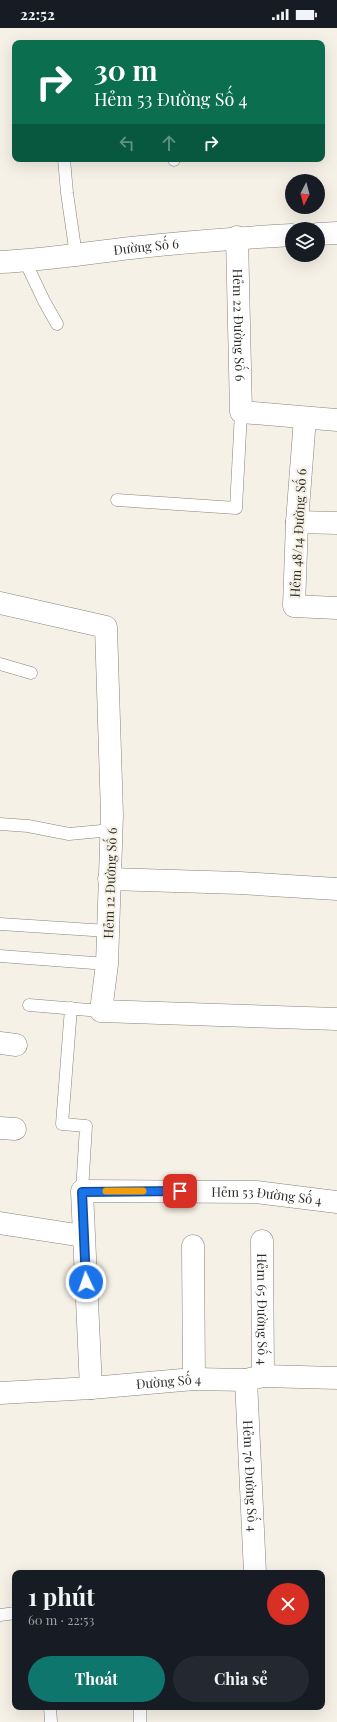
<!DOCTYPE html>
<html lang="vi">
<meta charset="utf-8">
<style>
:root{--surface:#171b24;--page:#242831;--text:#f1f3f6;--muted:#9ea1a6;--accent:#0f766e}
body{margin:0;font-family:"Playfair Display",serif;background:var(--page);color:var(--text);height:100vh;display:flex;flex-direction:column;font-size:15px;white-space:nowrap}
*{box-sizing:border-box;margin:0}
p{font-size:13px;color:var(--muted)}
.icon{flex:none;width:22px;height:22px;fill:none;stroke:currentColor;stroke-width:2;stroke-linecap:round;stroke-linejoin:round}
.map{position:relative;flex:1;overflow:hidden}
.panel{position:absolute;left:12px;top:1542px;width:313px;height:140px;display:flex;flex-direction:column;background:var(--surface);border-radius:8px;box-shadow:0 4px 16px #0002}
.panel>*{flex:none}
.guide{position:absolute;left:12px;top:12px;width:313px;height:122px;border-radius:8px;box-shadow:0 4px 16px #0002;background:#0b6e4f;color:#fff;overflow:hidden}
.needle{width:26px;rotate:186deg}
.fabs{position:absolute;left:285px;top:146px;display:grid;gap:8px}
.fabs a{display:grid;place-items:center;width:40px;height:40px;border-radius:50%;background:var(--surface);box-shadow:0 4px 16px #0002;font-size:20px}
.pin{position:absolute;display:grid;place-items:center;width:34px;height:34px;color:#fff;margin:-17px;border-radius:8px;box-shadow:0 2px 6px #0006}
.me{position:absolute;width:44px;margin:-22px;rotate:357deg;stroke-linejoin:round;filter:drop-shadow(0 0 3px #0008)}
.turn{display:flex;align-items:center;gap:14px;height:84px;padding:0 16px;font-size:18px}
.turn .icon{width:52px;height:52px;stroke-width:2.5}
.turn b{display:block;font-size:28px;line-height:34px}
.lanes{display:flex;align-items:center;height:38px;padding:0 16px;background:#0003;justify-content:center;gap:20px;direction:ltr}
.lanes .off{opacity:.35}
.round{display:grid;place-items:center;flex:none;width:42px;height:42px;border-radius:21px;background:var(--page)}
.headline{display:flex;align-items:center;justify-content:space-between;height:68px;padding:0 16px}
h1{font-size:24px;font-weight:700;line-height:30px}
.button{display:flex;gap:8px;margin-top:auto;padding:8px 16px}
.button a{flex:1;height:46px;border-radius:24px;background:var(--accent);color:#fff;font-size:16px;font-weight:700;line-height:46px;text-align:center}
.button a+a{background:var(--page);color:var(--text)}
.status{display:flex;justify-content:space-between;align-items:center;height:28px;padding:0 20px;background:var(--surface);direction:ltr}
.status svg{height:11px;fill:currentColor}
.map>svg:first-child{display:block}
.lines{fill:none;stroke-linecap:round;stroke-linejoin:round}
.lane-casing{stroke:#88847a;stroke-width:13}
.street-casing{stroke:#88847a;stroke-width:23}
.lane{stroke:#fff;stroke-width:12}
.street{stroke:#fff;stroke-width:22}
.route-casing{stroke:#114b97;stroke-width:10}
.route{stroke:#1a73e8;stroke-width:7}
.slow{stroke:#f59e0b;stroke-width:7}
.labels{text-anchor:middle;stroke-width:4;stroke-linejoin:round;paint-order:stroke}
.street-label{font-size:13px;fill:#2d2c28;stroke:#f6f1e6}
</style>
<div class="status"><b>22:52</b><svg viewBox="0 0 49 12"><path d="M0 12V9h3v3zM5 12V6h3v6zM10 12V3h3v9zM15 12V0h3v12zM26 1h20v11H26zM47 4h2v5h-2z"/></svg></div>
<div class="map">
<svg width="337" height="1694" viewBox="0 0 337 1694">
<rect width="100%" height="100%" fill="#f6f1e6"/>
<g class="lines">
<defs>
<path id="lane" d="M64,131l3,34 9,62
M174,132v-1
M25,233l19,40 13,23
M117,472l119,8 5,-96
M0,636l31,9
M0,796l28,2 41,8 43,-4
M0,896l108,7
M0,928l107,8
M29,977l72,6
M71,980l-9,116 24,2 -4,65
M0,1587l15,-2
M50,1679l1,15
M140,1694v-15"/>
<g id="street">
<path d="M318,206l19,-1"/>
<path id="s1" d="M237,209l4,175 96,8"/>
<path id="s2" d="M0,234c44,-2 87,-9 131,-14 53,-6 107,-10 161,-13"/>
<path d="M305,390l-8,104 -3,84 43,2"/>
<path d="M297,494l40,1"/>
<path d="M0,575l106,24 6,188 -5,149 -6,47 236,8"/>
<path d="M109,851l131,4 97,6"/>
<path d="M0,1015l16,2"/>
<path d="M0,1100l15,1"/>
<path d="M0,1195l83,13"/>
<path id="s3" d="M262,1213l1,135"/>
<path d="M193,1218l1,133"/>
<path id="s4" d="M246,1352l9,193"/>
<path id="s5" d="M91,1360l-9,-197 174,1 81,10"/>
<path id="s6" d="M0,1365l91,-5 103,-9 52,1 17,-4 74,2"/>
</g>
</defs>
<use href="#lane" class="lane-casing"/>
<use href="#street" class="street-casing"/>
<use href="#lane" class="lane"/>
<use href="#street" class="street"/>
</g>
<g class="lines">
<defs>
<path id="route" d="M86,1254l-4,-90 98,-1"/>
</defs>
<use href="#route" class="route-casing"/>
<use href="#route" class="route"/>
<path class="slow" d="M106,1163h37"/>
</g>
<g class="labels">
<g class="street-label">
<text dy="5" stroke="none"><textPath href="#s2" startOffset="147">Đường Số 6</textPath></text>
<text dy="5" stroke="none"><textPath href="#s1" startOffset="88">Hẻm 22 Đường Số 6</textPath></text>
<text transform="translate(298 505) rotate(-87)" y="5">Hẻm 48/14 Đường Số 6</text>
<text transform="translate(110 855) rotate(-88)" y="5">Hẻm 12 Đường Số 6</text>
<text dy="5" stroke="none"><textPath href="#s5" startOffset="382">Hẻm 53 Đường Số 4</textPath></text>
<text dy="5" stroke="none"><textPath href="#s3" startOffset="68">Hẻm 65 Đường Số 4</textPath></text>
<text dy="5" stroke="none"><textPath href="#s6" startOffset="169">Đường Số 4</textPath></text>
<text dy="5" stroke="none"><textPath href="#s4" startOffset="96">Hẻm 76 Đường Số 4</textPath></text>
</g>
</g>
</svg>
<div class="fabs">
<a><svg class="needle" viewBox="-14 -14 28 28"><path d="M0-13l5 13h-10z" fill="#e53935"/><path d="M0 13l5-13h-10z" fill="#9ea1a6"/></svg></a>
<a><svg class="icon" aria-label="layers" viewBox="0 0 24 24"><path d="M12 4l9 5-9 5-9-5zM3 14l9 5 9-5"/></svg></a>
</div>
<div class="pin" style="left:180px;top:1163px;background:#d93025"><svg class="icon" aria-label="arrive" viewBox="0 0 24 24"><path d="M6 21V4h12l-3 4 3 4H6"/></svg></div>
<svg class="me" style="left:86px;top:1254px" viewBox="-20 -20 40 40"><circle r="17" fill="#1a73e8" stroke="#fff" stroke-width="3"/><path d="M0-11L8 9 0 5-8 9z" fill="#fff"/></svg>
<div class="guide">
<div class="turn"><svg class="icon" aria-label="right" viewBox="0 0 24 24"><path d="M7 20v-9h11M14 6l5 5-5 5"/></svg><div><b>30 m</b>Hẻm 53 Đường Số 4</div></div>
<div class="lanes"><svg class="icon off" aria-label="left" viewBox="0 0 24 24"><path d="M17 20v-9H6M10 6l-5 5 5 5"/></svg><svg class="icon off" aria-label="ahead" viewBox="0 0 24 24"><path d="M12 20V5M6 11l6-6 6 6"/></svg><svg class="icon" aria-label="right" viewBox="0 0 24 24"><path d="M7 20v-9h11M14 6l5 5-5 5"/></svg></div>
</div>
<section class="panel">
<div class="headline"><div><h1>1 phút</h1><p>60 m · 22:53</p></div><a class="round" style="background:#d93025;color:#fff"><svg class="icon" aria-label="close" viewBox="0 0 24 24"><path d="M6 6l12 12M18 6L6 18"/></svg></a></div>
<div class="button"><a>Thoát</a><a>Chia sẻ</a></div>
</section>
</div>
